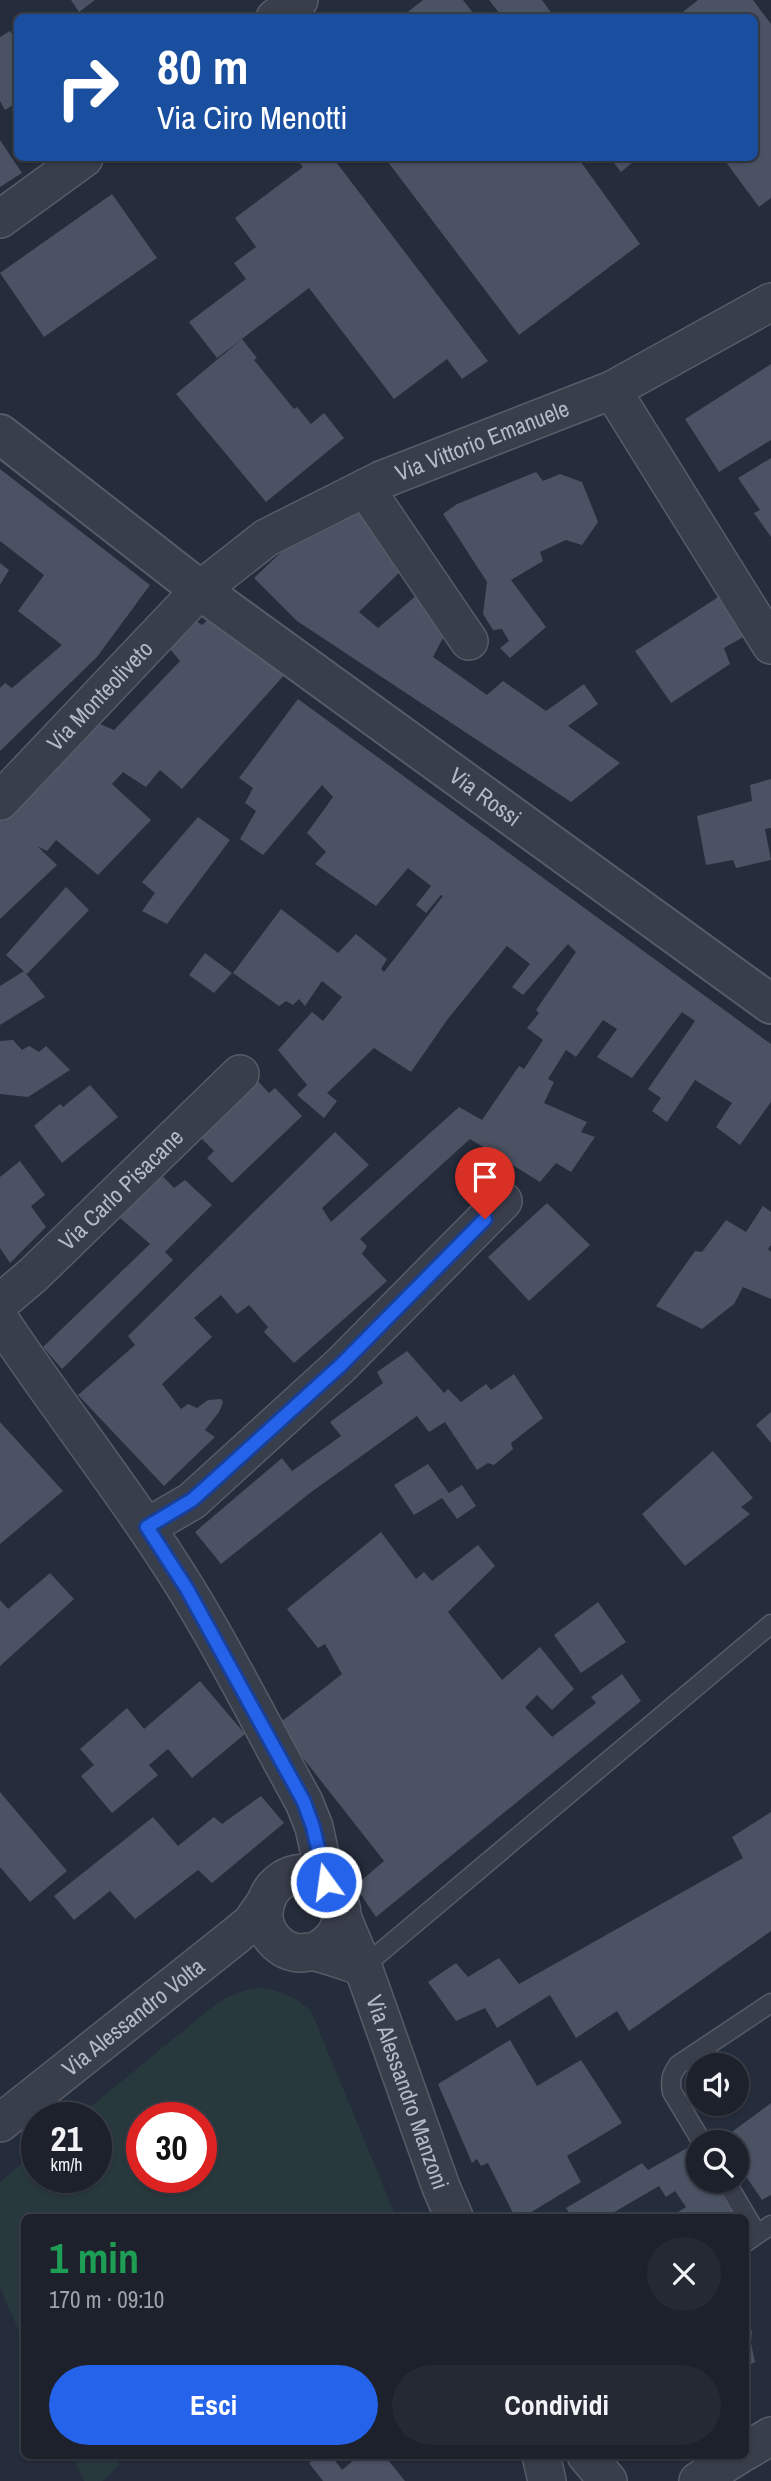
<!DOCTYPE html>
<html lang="it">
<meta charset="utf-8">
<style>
:root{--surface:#1c212c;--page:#252934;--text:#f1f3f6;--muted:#a0a3a9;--line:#3a3e48;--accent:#2563eb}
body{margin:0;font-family:"Archivo Narrow",sans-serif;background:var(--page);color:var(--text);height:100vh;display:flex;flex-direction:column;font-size:26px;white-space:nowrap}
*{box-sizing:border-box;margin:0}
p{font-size:23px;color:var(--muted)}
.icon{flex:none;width:38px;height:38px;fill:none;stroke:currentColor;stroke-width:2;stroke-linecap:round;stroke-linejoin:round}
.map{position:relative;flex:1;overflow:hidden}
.panel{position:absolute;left:21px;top:2214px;width:728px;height:245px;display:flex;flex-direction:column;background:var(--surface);border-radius:10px;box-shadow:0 2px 5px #0004,0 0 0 2px var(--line)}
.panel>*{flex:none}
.banner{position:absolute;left:14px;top:14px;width:744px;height:147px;border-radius:10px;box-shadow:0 2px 5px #0004,0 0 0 2px var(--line);background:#1a4fa0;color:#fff;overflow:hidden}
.buttons{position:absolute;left:686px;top:2053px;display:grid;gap:14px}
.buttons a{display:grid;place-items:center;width:63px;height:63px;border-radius:50%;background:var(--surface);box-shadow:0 2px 5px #0004,0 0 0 2px var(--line);font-size:35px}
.speed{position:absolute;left:21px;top:2102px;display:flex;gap:14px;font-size:35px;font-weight:700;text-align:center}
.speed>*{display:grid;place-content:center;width:91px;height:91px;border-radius:50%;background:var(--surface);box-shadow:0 2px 5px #0004,0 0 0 2px var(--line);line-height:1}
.speed small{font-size:18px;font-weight:400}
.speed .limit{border:10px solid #d22;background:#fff;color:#111}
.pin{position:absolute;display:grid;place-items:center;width:60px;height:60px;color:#fff;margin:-72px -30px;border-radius:50% 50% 50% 0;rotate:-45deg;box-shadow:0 0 7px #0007}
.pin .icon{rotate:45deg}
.me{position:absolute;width:77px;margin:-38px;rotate:346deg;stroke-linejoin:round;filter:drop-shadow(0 0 5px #0008)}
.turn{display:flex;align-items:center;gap:24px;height:147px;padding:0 28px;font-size:32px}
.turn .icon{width:91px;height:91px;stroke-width:2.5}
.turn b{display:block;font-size:49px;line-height:60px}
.round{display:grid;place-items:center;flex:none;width:74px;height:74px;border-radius:37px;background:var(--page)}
.summary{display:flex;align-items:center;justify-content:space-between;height:119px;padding:0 28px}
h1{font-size:42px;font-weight:700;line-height:52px;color:#1e9e55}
.cta{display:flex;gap:14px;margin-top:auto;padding:14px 28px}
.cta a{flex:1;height:80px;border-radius:42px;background:var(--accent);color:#fff;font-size:28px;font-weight:700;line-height:80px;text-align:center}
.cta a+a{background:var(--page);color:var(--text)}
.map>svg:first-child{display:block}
.green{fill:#28393d;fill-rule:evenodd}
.building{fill:#4b5263}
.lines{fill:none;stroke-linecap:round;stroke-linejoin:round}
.service-casing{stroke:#575c69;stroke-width:21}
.minor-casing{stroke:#575c69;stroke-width:40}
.tertiary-casing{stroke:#575c69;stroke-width:42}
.service{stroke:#393e4b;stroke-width:18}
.minor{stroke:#393e4b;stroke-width:37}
.tertiary{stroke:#393e4b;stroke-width:38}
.route-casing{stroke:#184099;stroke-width:18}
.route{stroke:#2563eb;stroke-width:12}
.labels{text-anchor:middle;stroke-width:5;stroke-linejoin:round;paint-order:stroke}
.street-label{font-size:23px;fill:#b4b9c7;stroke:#1e2330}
</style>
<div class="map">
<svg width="771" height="2481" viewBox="0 0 771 2481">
<rect width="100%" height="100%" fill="#252c3b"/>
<path class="green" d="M263,1988c20,3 33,10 48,23l85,206h-372v126l-24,-56v-105l37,-31v26h59v-59l-18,-1 138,-113c16,-10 29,-15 47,-16zM142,2118h59v59h-59z
M73,2455h40l7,9 -17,17h-19z"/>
<path class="building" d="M71,0h24l-16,12z
M423,0h40l14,18h-77z
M489,0h53l13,18h-52z
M698,0h55l18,24v174l-12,9 -36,-49h31v-140h-79z
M10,31l8,11v60l-13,8 -5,-9v-64z
M0,140l22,33 -22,14z
M296,158h37l155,203 -26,18 -15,-20 -53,40 -85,-111 -92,70 -28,-36 57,-43 -12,-16 22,-16 -21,-29 68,-51z
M385,158h193l62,86 -121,91z
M610,158h28l-17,14z
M112,194l45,64 -113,79 -44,-64z
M242,339l15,19 -3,2 40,49 3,-2 14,17 13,-11 20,25 -78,64 -90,-108z
M771,364v76l-52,32 -34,-53z
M771,458v79l-17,-24 6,-3 -22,-32z
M0,469l150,116 -53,72 -97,94v-63l5,-5 7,5 50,-43 -44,-34 26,-36 -44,-34z
M536,472l7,9 17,-7 22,8 16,40 -16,23 -16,-5 -26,12 3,9 -32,19 35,47 -36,31 -10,-10 9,-7 -7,-12 -9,1 -10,-16 4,-32 -44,-68 14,-10z
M356,496l50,70 -47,46 19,16 40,-34 26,42 -11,21 54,38 16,-14 43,30 38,-27 14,20 -30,22 52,37 -49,39 -274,-181 -43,-43 62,-59z
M0,563l9,7 -9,15z
M726,592l26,40 -28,16 6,16 -59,39 -36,-52z
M212,616l75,56 -105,117 -22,-19 -14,17 -23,-15 -11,12 39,36 -53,55 -42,-35 -9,11 -10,-5 20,19 -57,54v-102l93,-96 21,9 66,-69 -10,-12 23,-30 9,6z
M298,699l473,345v58l-31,43 -24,-18 16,-24 -37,-23 -28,42 -15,-11 9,-13 -13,-9 47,-68 -13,-9 -50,66 -35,-21 20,-28 -14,-9 -27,37 -10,-7 -18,29 6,3 -10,21 43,19 -6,10 14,5 -24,35 -15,-9 -16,19 -70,-43 -110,100 7,7 -5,8 25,27 -93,82 -30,-31 4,-5 -19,-22 -12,9 -16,-19 -27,23 18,19 -50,47 19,25 7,-5 9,4 11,-8 13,-1 2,3 -4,10 -14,18 10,7 -51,49 -86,-91 57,-50 -7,-9 207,-204 34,33 -47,43 9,14 128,-115 23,13 37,-54 5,3 19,-29 -16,-12 12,-15 -3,-3 40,-58 -8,-8 -45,51 -11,-8 18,-23 -23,-18 -60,74 -36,52 -37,-24 -47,45 10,8 -13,17 -27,-23 10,-10 -29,-35 34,-38 11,9 19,-24 -20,-16 -17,25 -6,-7 -6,6 -7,-4 -7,5 -46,-33 48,-64 57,44 18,-19 31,25 -6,10 3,3 59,-76 -2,-1 -15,18 -10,-8 15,-19 -23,-18 -32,38 -61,-42 11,-12 -19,-19 26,-36 -11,-12 -59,70 -23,-16 16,-28 -11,-8 8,-15 -14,-10z
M771,779v49l-6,1 6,31 -35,8 -3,-8 -27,5 -9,-49 55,-15 -2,-16z
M198,817l32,23 -63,84 -25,-13 13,-18 -13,-11z
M66,887l23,23 -62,64 -21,-19z
M205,953l27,20 -18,20 -25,-18z
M24,971l21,26 -45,28v-39z
M13,1040l9,10 7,-4 10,6 7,-6 24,24 -42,27 -28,-3v-53z
M253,1076l16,17 6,-5 27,28 -70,67 -25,-25 7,-7 -21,-21z
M90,1085l28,32 -56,46 -28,-37 26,-22 3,3z
M20,1161l25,34 -14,11 15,21 -36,36 -10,-15v-71z
M154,1167l20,21 11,-8 27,25 -47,47 8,8 -111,109 -19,-22 107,-103 -38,-33z
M547,1203l43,42 -61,56 -41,-44z
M763,1206l8,6v33l-3,4 3,3v47l-28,-12 -9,17 -32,25 -46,-23 39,-55 7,1 24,-32 20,12z
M407,1351l37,42 4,-4 13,13 25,-18 5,6 23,-16 29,44 -32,25 2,6 -19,16 -6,-2 -11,7 -32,-48 -16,10 -12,-16 -107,77 -89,71 -26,-32 87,-74 10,13 49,-35 -11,-14 53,-39 -6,-11z
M771,1412v31l-15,-18z
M0,1422l63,69 -63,53z
M713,1451l40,47 -12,9 9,7 -65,52 -43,-52z
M428,1464l21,29 13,-8 14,21 -19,13 -15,-21 -28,17 -20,-30z
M381,1532l35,47 8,-7 8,9 46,-36 17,21 -47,46 54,68 38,-33 34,42 -22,21 -15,-15 -12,12 27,30 44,-34 -5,-6 31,-23 19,27 -265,216 -21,-31 29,-25 -107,-136 65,-51 -17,-30 -7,4 -31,-39z
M50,1573l24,26 -74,67v-66l8,9z
M598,1602l28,40 -45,31 -27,-38z
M200,1681l45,53 -53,44 -24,-29 -19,16 9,10 -46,38 -31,-37 13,-11 -14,-16 47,-41 17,21z
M0,1792l67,79 -37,31 -30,-35z
M261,1796l23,27 -72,60 -14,-13 -63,49 -25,-28 -36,29 -20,-24 99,-79 25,29 36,-29 8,7z
M771,1812v119l-142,100 -12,-20 -41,27 -26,-43 -53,33 -12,-20 -29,13 -28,-39 28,-19 12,14 31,-19 20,26 224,-126 -11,-21z
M510,2040l27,46 44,-26 41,63 -55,33 14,26 -58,35h-8l-27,-54 -7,3 -4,-7 -5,4 -34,-79z
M771,2103v92l-9,5 -25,-37v-21h-15l-1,-2z
M698,2142v38h13l25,37h-66l16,-10 -11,-16 -9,6 -7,-11 -53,31h-34l-6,-9 76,-45 6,7z
M746,2322l6,9 -1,12 4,19 -9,5z
M318,2455h13l11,15 18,-15h24l21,26h-82l-14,-18z"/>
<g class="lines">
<defs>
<path id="service" d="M363,1967l408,-343
M702,2142l-30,-50c-2,-12 -1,-17 6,-27l93,-62
M725,2180l32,54
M746,2242l25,-17"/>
<g id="minor">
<path d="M275,18l24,-18"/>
<path d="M0,219l84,-61"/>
<path d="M612,390l159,255"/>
<path d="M365,488l104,153"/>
<path id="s1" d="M0,801l200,-211 66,-52 115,-58 231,-90 159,-88"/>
<path id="s2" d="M0,1303l33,-28 207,-201"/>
<path d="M0,1320c60,90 128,175 185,267 43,69 79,143 119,215l10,25 12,55"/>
<path d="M147,1527l45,-26 149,-136 162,-164"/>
<path id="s3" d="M342,1917l21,50 78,220 13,30"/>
<path d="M314,1952c62,-30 6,-106 -37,-68 -9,8 -12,18 -13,29 -1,20 16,39 36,40 6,0 11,-2 16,-1 16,4 32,10 47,15"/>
<path id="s4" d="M0,2123l234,-186 17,-14 14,-20"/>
<path d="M746,2451l25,-15"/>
<path d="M541,2455l6,26"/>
<path d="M586,2455l22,26"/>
<path d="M698,2481l41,-26"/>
</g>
<g id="tertiary">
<path id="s5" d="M0,434l200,156 571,414"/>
</g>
</defs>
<use href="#service" class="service-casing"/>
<use href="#minor" class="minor-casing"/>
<use href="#tertiary" class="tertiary-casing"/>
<use href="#service" class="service"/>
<use href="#minor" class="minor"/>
<use href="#tertiary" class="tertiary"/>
</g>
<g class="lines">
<defs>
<path id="route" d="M326,1882l-13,-55 -9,-25 -117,-213 -40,-62 45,-27 19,-17 130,-118 144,-146"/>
</defs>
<use href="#route" class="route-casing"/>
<use href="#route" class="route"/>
</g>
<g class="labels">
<g class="street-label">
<text dy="8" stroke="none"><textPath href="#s1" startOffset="612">Via Vittorio Emanuele</textPath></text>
<text dy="8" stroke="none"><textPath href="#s1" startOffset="145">Via Monteoliveto</textPath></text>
<text dy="8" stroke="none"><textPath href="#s5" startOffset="606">Via Rossi</textPath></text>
<text dy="8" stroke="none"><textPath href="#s2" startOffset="166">Via Carlo Pisacane</textPath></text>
<text dy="8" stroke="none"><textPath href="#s4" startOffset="170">Via Alessandro Volta</textPath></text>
<text dy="8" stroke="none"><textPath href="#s3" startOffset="187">Via Alessandro Manzoni</textPath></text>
</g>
</g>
</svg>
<div class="buttons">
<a><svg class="icon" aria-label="sound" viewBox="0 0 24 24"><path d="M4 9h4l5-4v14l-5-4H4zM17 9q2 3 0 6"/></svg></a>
<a><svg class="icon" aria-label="search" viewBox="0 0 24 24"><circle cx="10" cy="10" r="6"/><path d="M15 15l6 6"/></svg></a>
</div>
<div class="speed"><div>21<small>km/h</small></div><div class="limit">30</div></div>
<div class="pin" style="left:485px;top:1219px;background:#d93025"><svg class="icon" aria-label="arrive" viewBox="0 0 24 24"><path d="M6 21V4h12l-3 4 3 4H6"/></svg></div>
<svg class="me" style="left:326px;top:1882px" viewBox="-20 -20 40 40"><circle r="17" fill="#2563eb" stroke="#fff" stroke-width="3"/><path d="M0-11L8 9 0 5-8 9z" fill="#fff"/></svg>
<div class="banner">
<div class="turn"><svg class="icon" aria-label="right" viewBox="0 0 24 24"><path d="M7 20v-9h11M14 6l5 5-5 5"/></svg><div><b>80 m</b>Via Ciro Menotti</div></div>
</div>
<section class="panel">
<div class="summary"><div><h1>1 min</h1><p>170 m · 09:10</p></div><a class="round"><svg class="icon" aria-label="close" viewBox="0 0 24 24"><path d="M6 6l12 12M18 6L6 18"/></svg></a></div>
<div class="cta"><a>Esci</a><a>Condividi</a></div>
</section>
</div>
